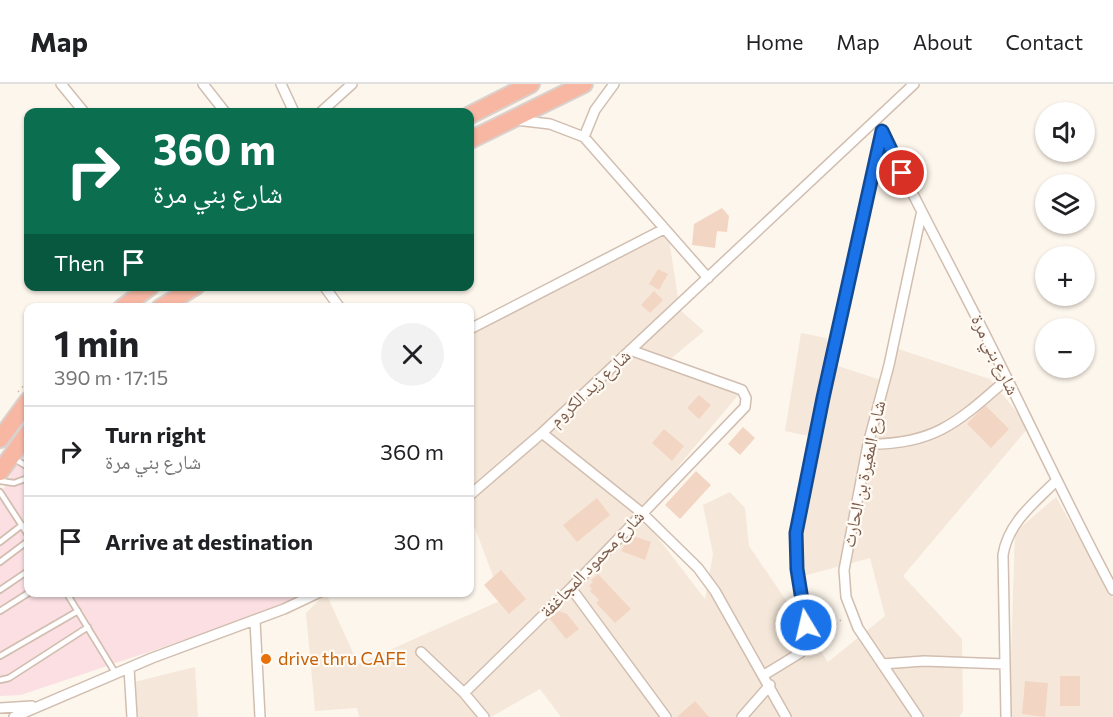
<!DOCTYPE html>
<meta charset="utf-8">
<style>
:root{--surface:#fff;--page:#f2f2f2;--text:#202124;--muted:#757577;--line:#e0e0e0}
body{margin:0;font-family:Commissioner,"Noto Naskh Arabic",sans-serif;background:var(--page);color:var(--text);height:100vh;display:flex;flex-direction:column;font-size:22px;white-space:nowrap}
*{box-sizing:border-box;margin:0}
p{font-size:20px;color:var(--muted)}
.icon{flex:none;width:33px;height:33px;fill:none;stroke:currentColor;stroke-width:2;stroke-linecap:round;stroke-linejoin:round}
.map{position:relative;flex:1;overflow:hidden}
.sheet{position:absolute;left:24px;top:219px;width:450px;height:294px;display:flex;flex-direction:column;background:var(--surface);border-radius:12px;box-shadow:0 2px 4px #0004}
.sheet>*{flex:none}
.hud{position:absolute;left:24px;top:24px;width:450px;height:183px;border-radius:12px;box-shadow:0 2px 4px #0004;background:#0b6e4f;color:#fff;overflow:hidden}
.controls{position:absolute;left:1035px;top:18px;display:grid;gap:12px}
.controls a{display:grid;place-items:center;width:60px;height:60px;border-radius:50%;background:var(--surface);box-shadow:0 2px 4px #0004;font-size:30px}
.pin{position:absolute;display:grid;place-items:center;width:51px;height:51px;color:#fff;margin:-26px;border:3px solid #fff;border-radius:50%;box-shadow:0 2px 6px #0007}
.me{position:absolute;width:66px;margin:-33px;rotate:351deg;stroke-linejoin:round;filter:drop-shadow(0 0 4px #0008)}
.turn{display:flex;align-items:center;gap:21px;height:126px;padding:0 30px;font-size:27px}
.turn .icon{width:78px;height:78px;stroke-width:2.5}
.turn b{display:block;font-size:42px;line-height:51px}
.then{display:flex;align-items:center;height:57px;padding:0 30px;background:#0003;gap:12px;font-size:22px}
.round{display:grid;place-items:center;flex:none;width:63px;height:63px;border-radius:32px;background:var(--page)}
.overview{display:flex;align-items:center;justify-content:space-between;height:102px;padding:0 30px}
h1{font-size:36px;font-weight:700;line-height:45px}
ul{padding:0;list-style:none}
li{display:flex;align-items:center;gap:18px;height:90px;padding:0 30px;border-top:2px solid var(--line)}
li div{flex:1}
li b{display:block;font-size:22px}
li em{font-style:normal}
header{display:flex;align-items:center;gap:36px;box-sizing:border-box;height:84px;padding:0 30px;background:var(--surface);border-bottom:2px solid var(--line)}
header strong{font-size:28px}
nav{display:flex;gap:33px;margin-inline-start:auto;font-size:21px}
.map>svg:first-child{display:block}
.residential{fill:#f5e8da}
.medical{fill:#fbdfe3}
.building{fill:#f3d5c3}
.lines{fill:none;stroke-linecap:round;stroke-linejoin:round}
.lane-casing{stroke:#d1beb0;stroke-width:8}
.street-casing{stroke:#d1beb0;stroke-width:12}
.highway-casing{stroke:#dad1cd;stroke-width:20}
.path{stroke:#d9b8a5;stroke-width:1.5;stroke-dasharray:1.5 4.5;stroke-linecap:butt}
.lane{stroke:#fff;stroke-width:4.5}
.street{stroke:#fff;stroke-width:9}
.highway{stroke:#f7b7a3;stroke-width:16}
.route-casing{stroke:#114b97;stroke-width:15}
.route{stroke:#1a73e8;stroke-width:10}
.food-dot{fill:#e8710a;stroke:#fffaf3;stroke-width:2}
.labels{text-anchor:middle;stroke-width:4.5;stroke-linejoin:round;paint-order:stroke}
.street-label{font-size:18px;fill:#7a5c4d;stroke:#fffaf3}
.food-label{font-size:18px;fill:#c56008;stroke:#fffaf3;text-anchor:start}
</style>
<header>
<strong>Map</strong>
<nav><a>Home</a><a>Map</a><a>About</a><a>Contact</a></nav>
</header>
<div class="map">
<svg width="1113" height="633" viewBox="0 0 1113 633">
<rect width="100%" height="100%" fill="#fdf6ec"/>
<path class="residential" d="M668,149l12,77 24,21 -37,31 72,32 -100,119 66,86 8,-45 -10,-49 27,-13 15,16 4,38 79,116 57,-46 -15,-58 -74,20 -4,-13 26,-127 -33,-7 16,-98 25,5 12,28 43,14 11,-33 98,32 39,48 -126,149 59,63 1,73 -4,5h-398l-21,-28 -49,28h-132l-2,-9 -42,3 -9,-98 20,-20 32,71 144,-64 -32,-85v-180l121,-69z
M1056,413l57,101v119h-104l6,-185z
M195,583l3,50h-67l-5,-33z"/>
<path class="medical" d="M28,366v142l287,1 -9,6 -285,96 -21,1v-200l18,-35z"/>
<path class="building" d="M722,124l7,8 -2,16 -10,-1 -2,17 -23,-3 2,-21z
M658,185l10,5 -9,16 -10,-6z
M654,207l9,9 -13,13 -9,-8z
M699,311l12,10 -12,14 -12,-11z
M985,321l24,24 -18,19 -24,-24z
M743,343l12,11 -15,17 -12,-11z
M664,345l20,17 -12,15 -20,-18z
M696,387l15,14 -31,34 -15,-14z
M597,414l13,17 -33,27 -14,-17z
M633,452l18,6 -6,18 -24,-9 6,-10 4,2z
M501,486l25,29 -17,15 -25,-29z
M598,490l33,35 -16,14 -19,-20 3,-3 -9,-9 2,-2 -3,-3 4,-4 -2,-2z
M559,527l8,3 12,15 -13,10 -17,-21z
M1060,592h20v30h-20z
M1025,597l23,2 -3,34 -23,-3z
M695,617l14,16h-32z"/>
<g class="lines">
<defs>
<path id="lane" d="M13,374l15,9
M0,397l14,2 14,-5
M0,408l28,43
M0,458l22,-17
M0,478l28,-21
M0,506l28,-19
M66,508l50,82
M0,527l30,-19
M0,572l78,-45
M0,596l9,-2 79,-51"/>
<path id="street" d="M61,0l23,28
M203,0l22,28
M281,0l13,28
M321,28l31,-28
M516,36l34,4 34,13 124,141
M882,47c27,58 57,113 86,170 50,96 94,194 145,289
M584,53l11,-27 19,-26
M324,202l16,22
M470,245l194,-100
M542,349l100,80 56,55 17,23 71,126
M868,360c67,1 91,-23 139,-65
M470,411l72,-62 372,-349
M571,504l95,129
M255,537l5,96
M421,568l43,41
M882,580l42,-3 81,3
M129,584l3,49
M764,591l36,-22 13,-15 -7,-13 -9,-56 -1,-36 27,-135 59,-267
M0,624l32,-2
M14,633l138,-59 132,-49 36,-17
M484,633l-20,-24 107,-105 174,-181 1,-9 -4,-8 -112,-40
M742,633l28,-32
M918,633l-60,-89 -12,-31 -2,-27 24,-126 21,-79 32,-150
M1006,633l-3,-162c5,-32 31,-52 53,-74"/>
<path id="highway" d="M470,31l61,-31
M470,56l114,-56
M122,224l29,-22
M160,224l36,-22
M0,355l28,-38
M0,388l28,-39"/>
</defs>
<use href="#lane" class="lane-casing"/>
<use href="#street" class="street-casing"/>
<use href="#highway" class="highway-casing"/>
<path class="path" d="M18,308l6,-7 4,4
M822,553l21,-19"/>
<use href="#lane" class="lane"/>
<use href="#street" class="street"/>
<use href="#highway" class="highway"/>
</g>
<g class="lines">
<defs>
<path id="route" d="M806,541l-9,-56 -1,-36 27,-135 59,-267 20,42"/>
</defs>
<use href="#route" class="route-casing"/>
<use href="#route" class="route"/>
</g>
<circle class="food-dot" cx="266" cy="575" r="6"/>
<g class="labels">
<g class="street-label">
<text transform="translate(995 271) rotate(64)" y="6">شارع بني مرة</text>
<text transform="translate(590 304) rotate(-43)" y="6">شارع زيد الكروم</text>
<text transform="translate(864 390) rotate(-78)" y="6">شارع المغيرة بن الحارث</text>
<text transform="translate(592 480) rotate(-46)" y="6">شارع محمود المجاغفة</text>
</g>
<g class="food-label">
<text x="278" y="581">drive thru CAFE</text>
</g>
</g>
</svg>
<div class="controls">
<a><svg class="icon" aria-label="sound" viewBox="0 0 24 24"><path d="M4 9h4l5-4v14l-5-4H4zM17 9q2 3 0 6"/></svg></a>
<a><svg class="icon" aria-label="layers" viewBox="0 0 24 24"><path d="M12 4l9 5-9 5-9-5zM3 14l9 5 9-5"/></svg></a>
<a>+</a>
<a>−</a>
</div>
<div class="pin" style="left:902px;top:89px;background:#d93025"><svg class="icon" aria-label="arrive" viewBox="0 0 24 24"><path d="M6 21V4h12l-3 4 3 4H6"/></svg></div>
<svg class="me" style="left:806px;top:541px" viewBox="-20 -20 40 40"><circle r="17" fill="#1a73e8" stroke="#fff" stroke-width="3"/><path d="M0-11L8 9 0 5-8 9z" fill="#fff"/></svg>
<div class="hud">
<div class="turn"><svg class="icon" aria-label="right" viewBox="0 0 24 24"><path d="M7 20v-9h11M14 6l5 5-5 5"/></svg><div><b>360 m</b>شارع بني مرة</div></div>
<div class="then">Then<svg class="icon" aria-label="arrive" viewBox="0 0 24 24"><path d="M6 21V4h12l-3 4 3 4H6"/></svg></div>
</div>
<section class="sheet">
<div class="overview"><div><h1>1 min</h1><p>390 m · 17:15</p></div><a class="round"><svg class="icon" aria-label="close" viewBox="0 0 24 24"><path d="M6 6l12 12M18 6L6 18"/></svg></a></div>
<ul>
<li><svg class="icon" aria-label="right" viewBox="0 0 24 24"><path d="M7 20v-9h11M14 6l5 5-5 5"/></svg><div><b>Turn right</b><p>شارع بني مرة</p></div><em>360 m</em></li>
<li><svg class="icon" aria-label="arrive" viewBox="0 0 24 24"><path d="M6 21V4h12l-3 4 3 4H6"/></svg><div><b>Arrive at destination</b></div><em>30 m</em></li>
</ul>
</section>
</div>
